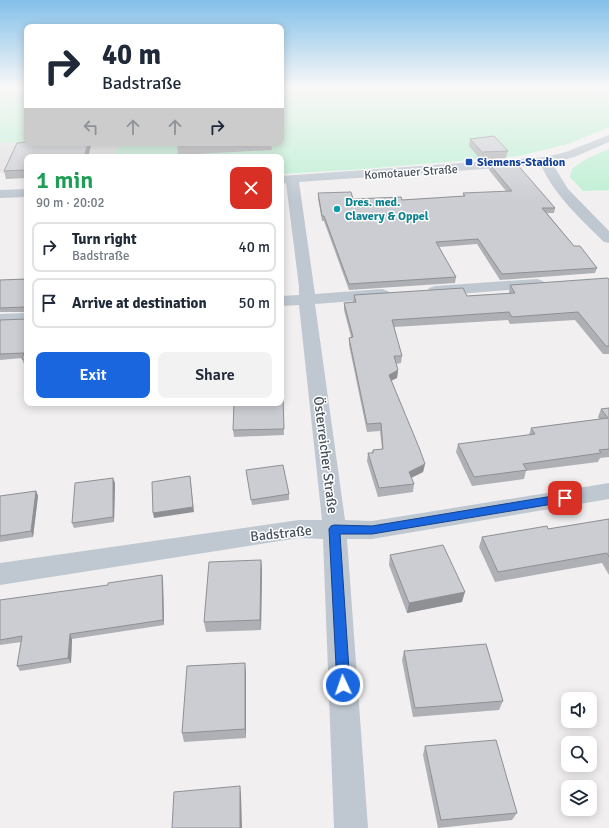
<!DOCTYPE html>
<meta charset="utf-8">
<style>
:root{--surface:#fff;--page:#f2f2f3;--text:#1f2937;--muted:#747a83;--line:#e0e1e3;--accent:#1a66df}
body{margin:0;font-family:Signika,sans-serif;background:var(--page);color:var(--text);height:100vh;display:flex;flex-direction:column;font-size:15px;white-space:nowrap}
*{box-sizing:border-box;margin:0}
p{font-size:13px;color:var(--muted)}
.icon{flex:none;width:22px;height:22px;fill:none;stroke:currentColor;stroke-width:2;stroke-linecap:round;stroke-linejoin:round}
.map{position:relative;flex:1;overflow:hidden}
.details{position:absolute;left:24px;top:154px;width:260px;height:252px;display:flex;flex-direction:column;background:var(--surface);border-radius:8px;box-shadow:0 2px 10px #0003}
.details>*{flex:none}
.guide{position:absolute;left:24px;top:24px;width:260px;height:122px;border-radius:8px;box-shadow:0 2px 10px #0003;background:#fff;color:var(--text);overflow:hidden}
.fabs{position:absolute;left:561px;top:692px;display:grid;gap:8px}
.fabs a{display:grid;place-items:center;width:36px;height:36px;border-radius:8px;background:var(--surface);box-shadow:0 2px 10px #0003;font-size:20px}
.pin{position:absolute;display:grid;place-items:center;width:34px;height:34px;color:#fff;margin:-17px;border-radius:8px;box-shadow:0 2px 6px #0006}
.me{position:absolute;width:44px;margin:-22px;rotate:357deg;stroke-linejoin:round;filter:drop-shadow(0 0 3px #0008)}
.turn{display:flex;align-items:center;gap:14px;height:84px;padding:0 12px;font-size:18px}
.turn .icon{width:52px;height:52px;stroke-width:2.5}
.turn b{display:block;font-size:28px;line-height:34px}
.lanes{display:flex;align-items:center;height:38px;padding:0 12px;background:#0003;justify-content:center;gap:20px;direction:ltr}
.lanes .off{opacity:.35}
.round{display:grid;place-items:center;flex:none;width:42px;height:42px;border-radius:8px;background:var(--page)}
.summary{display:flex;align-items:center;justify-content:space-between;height:68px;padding:0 12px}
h1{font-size:24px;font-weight:600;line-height:30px;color:#1e9e55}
.primary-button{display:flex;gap:8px;margin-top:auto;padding:8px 12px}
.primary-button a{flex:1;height:46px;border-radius:8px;background:var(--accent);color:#fff;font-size:16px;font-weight:600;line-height:46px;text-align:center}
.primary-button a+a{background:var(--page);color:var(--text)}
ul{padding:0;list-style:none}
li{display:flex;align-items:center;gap:12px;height:50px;margin:0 8px 6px;padding:0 4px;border:2px solid var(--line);border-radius:8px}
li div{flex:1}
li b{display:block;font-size:15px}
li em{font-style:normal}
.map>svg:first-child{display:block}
.education{fill:#e2e0e1}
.green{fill:#bdefd3}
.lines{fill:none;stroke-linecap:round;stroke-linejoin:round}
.minor{fill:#bfc8d1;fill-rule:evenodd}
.wall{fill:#afb0b5}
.shaded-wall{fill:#8e9094}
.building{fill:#cbcdd3;stroke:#8e9094}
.route{fill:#1a66df;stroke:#114291}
.transit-dot{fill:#1a4fb4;stroke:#fff;stroke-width:1.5}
.culture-dot{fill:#0f9aa8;stroke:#fff;stroke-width:1.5}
.labels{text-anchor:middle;stroke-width:3;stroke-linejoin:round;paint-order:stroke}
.far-transit-label{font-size:12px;font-weight:bold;fill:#164399;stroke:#fff;text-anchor:start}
.far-street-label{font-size:12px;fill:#47515c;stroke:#fff}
.far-culture-label{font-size:12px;font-weight:bold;fill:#0d838f;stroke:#fff;text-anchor:start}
.street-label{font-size:14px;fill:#47515c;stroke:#fff}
</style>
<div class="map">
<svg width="609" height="828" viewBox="0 0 609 828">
<rect width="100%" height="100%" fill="#f1efef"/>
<path class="education" d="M27,142v1h91l-3,14h-88v15l-27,1v-30z"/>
<path class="green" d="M0,86h27v56l-27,1z
M281,86h298l30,8v33l-41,17 -49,12 -156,13 -82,5v-17h-166l3,-14h163z
M609,149v41l-26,1 -13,-14 2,-8 14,-10z"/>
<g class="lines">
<path class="minor" d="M609,135v7l-35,15 -22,6 16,26 41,42v12l-5,-1c-23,-23 -50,-47 -63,-77l-242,17 16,112 67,-5 6,2 2,3 -2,3 -6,2 -67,5 30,216 27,1 237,-38v16l-237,40h-25l21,289h-34l-11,-289 -24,-1 -299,47v-22l299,-43h23l-23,-215 -18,1v-10l18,-1v-8l-13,-104 -5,1v-8l264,-19 21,-5z
M27,189v8l-27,1v-8z
M537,279l6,2 2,3 -2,3 -108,9 -6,-2 -2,-3 2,-3 6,-2z
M27,313v10l-27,1v-10z"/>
</g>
<path class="wall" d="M470,139l38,12 -2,7 -25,2 -12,-14z
M27,143h64v3l-64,11v21l-21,1 -2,-8z
M177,143h94l1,7 -94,5z
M490,165l65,43 -1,5h-7l27,33 23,22 -2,5 -95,7 -23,-36 -38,3 17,30 -1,6 -106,7 -25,-69h-2l-4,-23v-5l35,6 49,1 61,-4v-3l43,-2 -17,-21z
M27,279v85h-3l-2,-5v-1l-22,2v-40l26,-1 1,-7h-27v-32z
M609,280v74h-6l-28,-34 -65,4 -2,-4 -114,7 8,29 -1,7 -5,1 2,6 -1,8 -6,3 34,83 -2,8 -12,6 3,6 -1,8 -35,5 -11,-36 1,-8h4l1,-3 9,-1 -2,-18 -13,1 -18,-87v-7l2,-1 -7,-27v-7l9,-1 1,-7 113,1 42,-3 1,-8z
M281,329l3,106 -50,2 -1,-7z
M609,408v49l-9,1 -2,4 -72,9 -2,8 -52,7 -16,-34 2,-8 71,-9 2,-7 68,-9 -1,-2 3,-8z
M246,470l43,24v6l-37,5z
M115,483l-1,39 -40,6 -2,-5z
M36,491l2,5 -5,41 -33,5v-46z
M609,519v56l-7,-12 -107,19 -16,-35 3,-10 66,-8z
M390,555l72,47 -55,11 -18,-48z
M261,560l1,10 -1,60 -55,2 -2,-10z
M162,575l1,5 1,45 -92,14 -1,24 -51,8 -3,-5 4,-24 -21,3v-45l108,-15z
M404,651l99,50 -4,9 -86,7 -11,-57z
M246,673v65l-62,4 -2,-9z
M425,746l92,67 -5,7 -74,8 -15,-73z"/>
<path class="shaded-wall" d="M88,143h3v3l-3,11h-4z
M398,370l-1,8 -9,4 1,-7z
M425,464l-2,8 -16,8 2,-8z
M190,476l4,36 -40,6 -1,-5z
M113,478l2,5 -1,39 -1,-5z
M36,491l2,5 -5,41 -2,-6z
M261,560l1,10 -1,60 -1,-10z
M162,575l1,5 1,45 -1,-5z
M465,592l-3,10 -55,11 2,-10z
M70,634l2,5 -1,24 -3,-5z
M245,663l1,10v65l-1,-9z
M240,786l1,9 1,33h-2z"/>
<path class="building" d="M494,136l14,15 -26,1 -12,-13z
M27,142v1h61l-4,14h-57v13l-23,1 13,-28z
M177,143h17l-17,1z
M516,163l39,45h-13l32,38h6l17,22 -95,6 -24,-35 -42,3 20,35 -107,7 -25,-68h-2l-4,-23 33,-1 2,7 48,-2 1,3 63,-4 -2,-3 49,-2 -22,-26z
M608,278l1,2v66h-3l-28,-34 -66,5 -3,-5 -117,8 10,36h-8l4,14 -9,5 31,75 5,14 -16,8 5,12 -35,4 -11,-35h5v-3l10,-1 -2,-26 -14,1 -18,-86 4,-1 -9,-34 12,-1 -2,-7 109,-7 4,8 48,-3 -5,-8z
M27,279v80h-5l2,-6 -24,1v-34l26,-1 1,-11 -2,-1 -25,1v-28z
M281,329l3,100 -51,1 1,-27h47z
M609,408v41l-10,1 2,3 -78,11 4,6 -53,7 -16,-33 77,-10 -4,-6 77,-10 -7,-9z
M283,465l6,29 -38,6 -5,-30z
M190,476l3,31 -40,6 -1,-31z
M113,478v39l-41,6 3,-40z
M36,491l-5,40 -31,5v-40z
M609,519v38l-2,-4 -109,19 -16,-35 65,-11 1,3z
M443,545l22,47 -56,11 -19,-48z
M261,560l-1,60 -56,2 5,-60z
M162,575l1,45 -93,14 -2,24 -51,8 5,-30 -22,4v-40l108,-15v-2z
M486,644l17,57 -88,7 -11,-57z
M245,663v66l-63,4 5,-67z
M496,740l21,73 -76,7 -16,-74z
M240,786v42h-68l2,-36z"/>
<linearGradient id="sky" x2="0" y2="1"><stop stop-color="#83c0e9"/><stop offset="0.43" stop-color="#f9f8f8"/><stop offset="1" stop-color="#f9f8f8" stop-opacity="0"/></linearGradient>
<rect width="609" height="202" fill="url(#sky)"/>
<path class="route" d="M565,494l3,1 2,3 -2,3 -3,1 -193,32h-32l10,151 -2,4 -5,2 -4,-2 -2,-4 -8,-156 2,-3 3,-1 38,1z"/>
<rect class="transit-dot" x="465" y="158" width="8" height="8" rx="2"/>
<circle class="culture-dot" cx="337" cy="209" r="4"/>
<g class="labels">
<g class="far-transit-label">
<text x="477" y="166">Siemens-Stadion</text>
</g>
<g class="far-street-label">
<text transform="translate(411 172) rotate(-4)" y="4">Komotauer Straße</text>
</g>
<g class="far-culture-label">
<text x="345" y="206">Dres. med.<tspan x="345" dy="14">Clavery &amp; Oppel</tspan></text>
</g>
<g class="street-label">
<text transform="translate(326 455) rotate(83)" y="5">Österreicher Straße</text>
<text transform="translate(281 533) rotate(-6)" y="5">Badstraße</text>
</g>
</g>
</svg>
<div class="fabs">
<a><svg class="icon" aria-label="sound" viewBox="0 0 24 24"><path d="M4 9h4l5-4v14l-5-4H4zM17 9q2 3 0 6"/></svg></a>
<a><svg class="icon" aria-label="search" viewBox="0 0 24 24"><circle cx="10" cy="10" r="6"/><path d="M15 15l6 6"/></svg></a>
<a><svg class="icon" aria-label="layers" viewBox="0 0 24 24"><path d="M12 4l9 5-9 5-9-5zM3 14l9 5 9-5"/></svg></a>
</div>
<div class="pin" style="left:565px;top:498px;background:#d93025"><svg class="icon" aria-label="arrive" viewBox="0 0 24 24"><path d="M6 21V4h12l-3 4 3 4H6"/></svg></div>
<svg class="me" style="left:343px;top:685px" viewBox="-20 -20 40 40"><circle r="17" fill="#1a66df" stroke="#fff" stroke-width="3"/><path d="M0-11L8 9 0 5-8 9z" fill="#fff"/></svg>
<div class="guide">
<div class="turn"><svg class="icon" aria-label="right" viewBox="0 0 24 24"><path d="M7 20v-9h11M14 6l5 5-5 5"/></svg><div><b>40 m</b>Badstraße</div></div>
<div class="lanes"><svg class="icon off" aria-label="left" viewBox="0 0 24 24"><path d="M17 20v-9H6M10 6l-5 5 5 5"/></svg><svg class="icon off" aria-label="ahead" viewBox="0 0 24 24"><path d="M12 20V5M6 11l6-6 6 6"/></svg><svg class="icon off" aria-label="ahead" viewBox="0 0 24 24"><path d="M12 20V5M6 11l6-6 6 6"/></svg><svg class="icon" aria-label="right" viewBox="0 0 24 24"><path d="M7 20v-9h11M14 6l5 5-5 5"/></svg></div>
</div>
<section class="details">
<div class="summary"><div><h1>1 min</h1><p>90 m · 20:02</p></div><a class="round" style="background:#d93025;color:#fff"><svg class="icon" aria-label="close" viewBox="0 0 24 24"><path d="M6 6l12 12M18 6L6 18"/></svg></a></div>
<ul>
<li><svg class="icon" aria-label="right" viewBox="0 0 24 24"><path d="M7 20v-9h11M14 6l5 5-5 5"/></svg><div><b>Turn right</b><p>Badstraße</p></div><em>40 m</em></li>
<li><svg class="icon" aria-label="arrive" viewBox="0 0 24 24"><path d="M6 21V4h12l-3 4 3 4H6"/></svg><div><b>Arrive at destination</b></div><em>50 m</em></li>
</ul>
<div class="primary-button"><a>Exit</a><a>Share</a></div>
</section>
</div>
